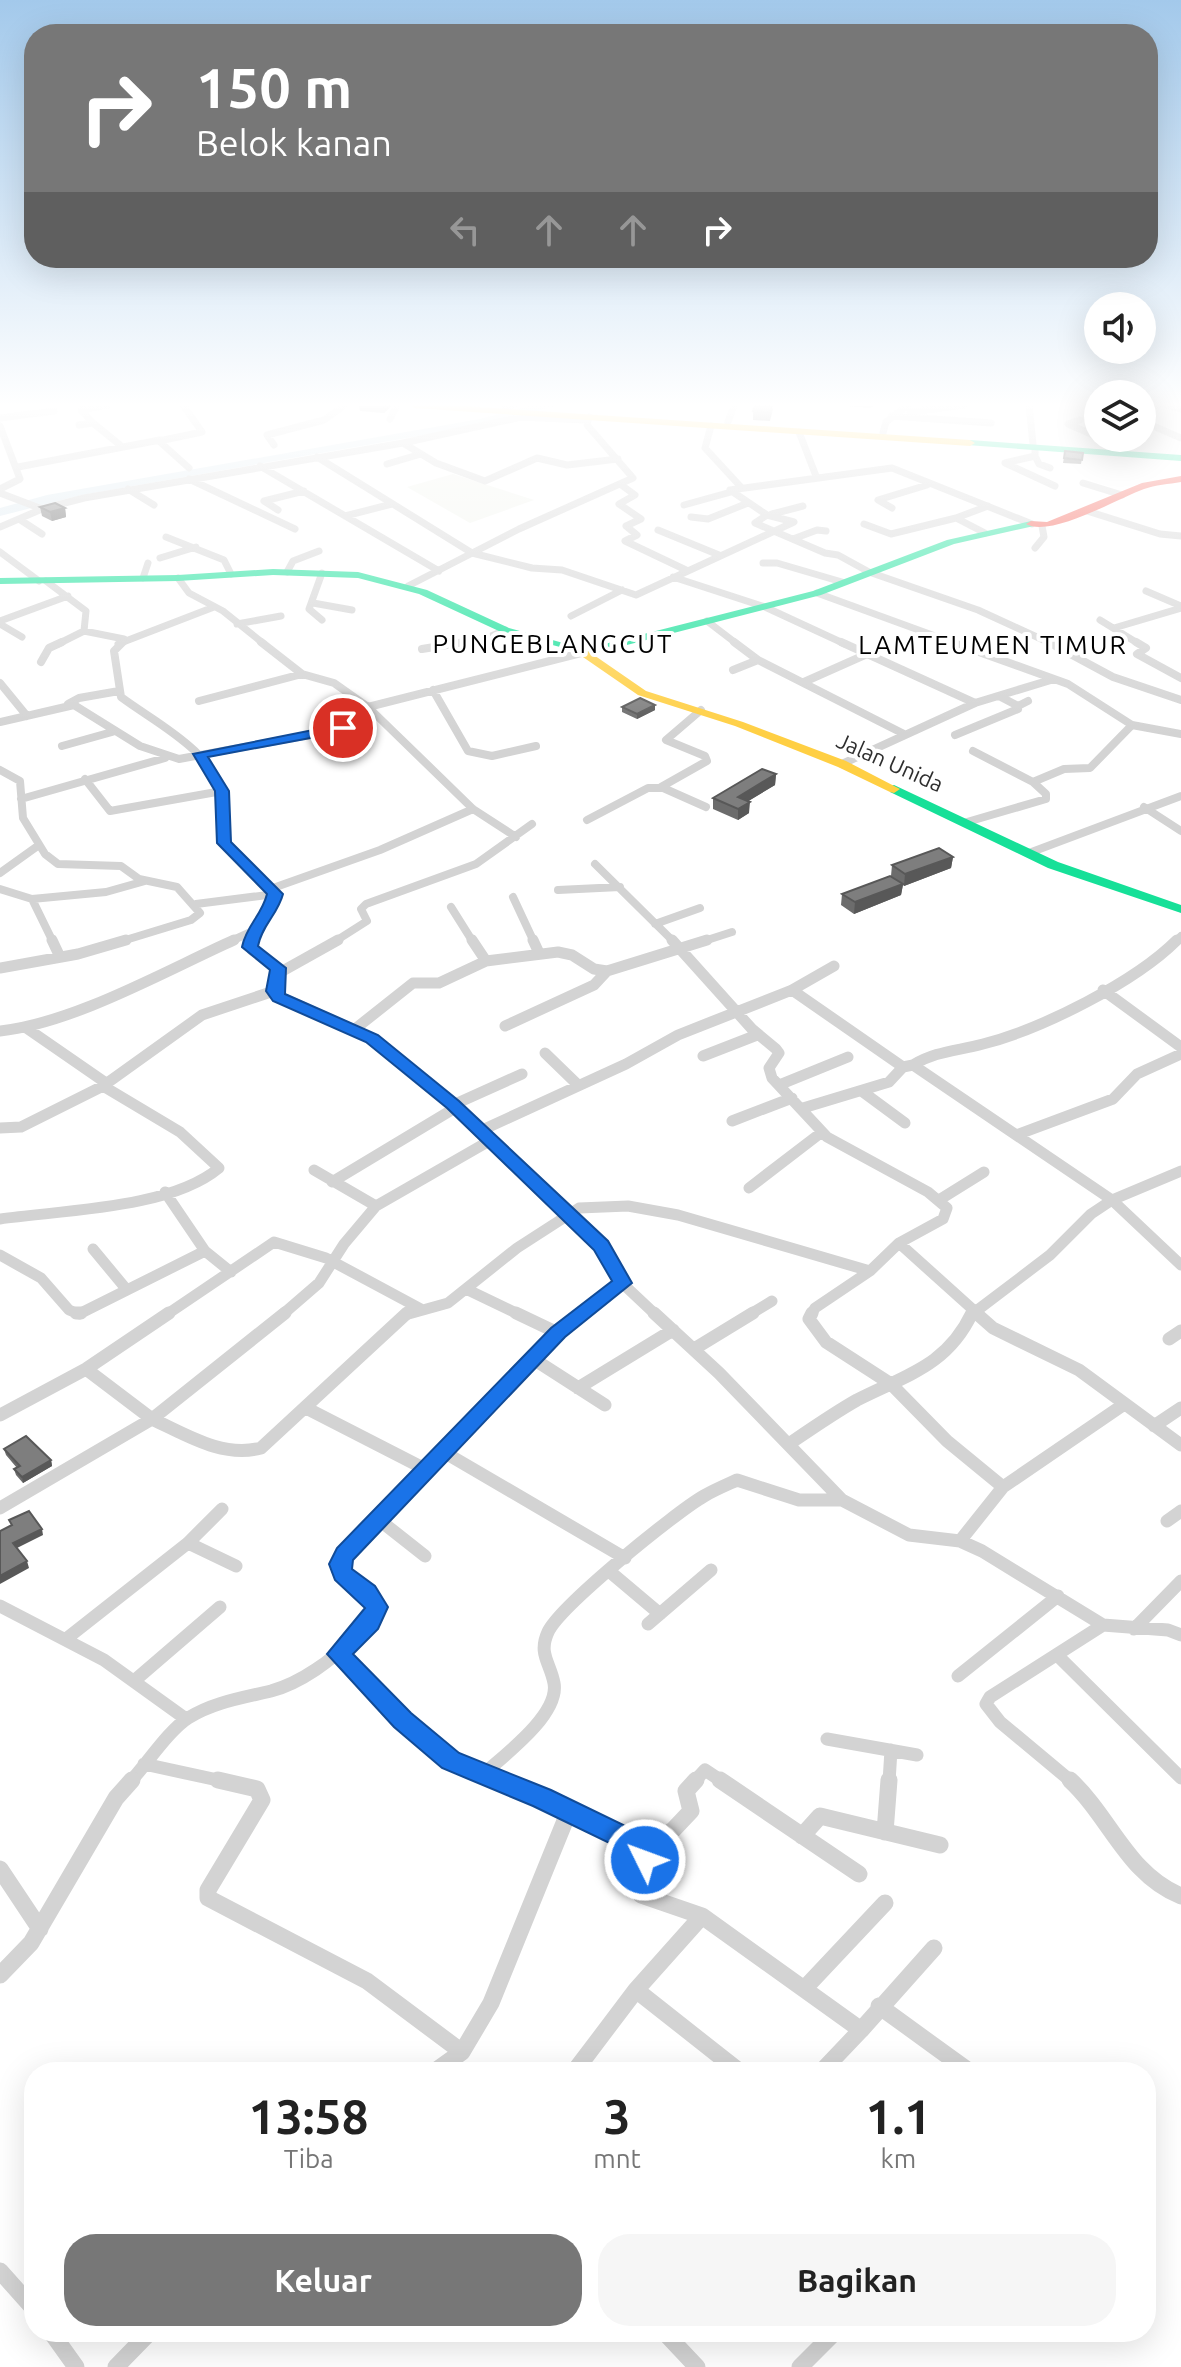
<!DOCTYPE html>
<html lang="id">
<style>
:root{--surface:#fff;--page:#f6f6f6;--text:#222;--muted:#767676;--accent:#777}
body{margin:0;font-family:Ubuntu,sans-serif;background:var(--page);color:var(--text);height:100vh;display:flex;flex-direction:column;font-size:30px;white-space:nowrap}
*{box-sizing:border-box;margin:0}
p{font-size:26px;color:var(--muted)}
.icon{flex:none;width:44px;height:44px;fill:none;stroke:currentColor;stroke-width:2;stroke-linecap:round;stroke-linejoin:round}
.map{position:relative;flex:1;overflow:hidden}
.panel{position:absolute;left:24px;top:2062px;width:1132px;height:280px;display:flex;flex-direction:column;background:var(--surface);border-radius:32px;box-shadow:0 8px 32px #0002}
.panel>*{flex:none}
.hud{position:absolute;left:24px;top:24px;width:1134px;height:244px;border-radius:32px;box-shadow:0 8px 32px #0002;background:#777;color:#fff;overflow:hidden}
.tools{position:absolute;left:1084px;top:292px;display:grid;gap:16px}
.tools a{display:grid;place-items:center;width:72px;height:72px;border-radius:50%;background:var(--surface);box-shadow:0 8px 32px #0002;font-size:40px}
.pin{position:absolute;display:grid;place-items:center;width:68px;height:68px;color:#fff;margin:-34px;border:4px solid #fff;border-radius:50%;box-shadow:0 2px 8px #0007}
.me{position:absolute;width:88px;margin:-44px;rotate:312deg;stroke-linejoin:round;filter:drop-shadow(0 0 6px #0008)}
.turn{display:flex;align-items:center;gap:28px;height:168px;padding:0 40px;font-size:36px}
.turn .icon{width:104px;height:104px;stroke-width:2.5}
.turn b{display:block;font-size:56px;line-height:68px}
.lanes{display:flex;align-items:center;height:76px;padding:0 40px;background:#0003;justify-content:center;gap:40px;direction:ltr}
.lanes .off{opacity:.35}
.eta{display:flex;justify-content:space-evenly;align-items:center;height:136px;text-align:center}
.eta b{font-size:48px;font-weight:600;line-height:56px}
.action{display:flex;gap:16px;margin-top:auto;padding:16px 40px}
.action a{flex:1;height:92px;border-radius:32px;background:var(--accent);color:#fff;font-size:32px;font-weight:600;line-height:92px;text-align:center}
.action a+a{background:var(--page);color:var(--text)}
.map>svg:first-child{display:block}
.green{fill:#f1f3ec}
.water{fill:#dbe8ef}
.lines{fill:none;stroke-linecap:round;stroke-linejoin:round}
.street-far4{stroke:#d3d3d3;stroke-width:7}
.street-far3{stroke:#d3d3d3;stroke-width:8}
.street-far2{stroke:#d3d3d3;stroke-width:11}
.street-far1{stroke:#d3d3d3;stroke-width:13}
.street{stroke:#d3d3d3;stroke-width:17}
.fast{fill:#16e098;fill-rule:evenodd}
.slow{fill:#ffcf43;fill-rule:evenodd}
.jam{fill:#f24e42;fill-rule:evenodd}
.wall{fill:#6c6c6c}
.shaded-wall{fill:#585858}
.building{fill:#7e7e7e;stroke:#585858;stroke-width:2}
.route{fill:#1a73e8;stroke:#114b97;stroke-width:2}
.labels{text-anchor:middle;stroke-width:8;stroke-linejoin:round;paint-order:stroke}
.far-street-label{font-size:22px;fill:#2e2e2e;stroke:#fff}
.far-quarter-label{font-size:26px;letter-spacing:2px;fill:#000;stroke:#fff}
</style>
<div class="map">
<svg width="1181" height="2367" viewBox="0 0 1181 2367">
<rect width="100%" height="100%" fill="#fff"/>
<path class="green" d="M453,474l81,26 -64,23 -63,-36z"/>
<path class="water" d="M533,405h26l-66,18 -411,72 -82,21v-8l47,-13 433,-76z"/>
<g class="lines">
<path class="street-far4" d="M183,405l19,27 -43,9 30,27
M1029,405l4,39
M1167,405l14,4
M505,406l8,-1
M1142,411l17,-6
M910,412l55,-7
M892,416l99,7
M0,418l54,-7
M390,419l7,-14
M1080,420l-12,4 30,13
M1142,421l39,17
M728,422l6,-17
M93,423l27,22
M79,425l14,-2 -12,-13 27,-5
M0,426l20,53 -20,10
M711,426l-6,22 35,38
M799,432l17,44
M883,433l3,-11 22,-17
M1101,438l10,6 2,6
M403,443l33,20 49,18 52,-23 30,7 51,-6
M274,445l-7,-10 57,-15 21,-15
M1035,449v7l-30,7 50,23
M1035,456l4,8 11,4
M317,457l155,96 60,15 30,2 74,25 158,-73 -27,-7
M387,464l34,-10
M260,466l179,105
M18,467l142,-27
M189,479l106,50
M1083,483l39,12
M620,484l15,11 -16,9 22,15 -15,7 11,9 -12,6 61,29
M128,489l26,16
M0,493l42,16
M684,505l47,-13
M892,508l-14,-8 49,-15
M278,510l-14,-9 40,-10
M1087,511l73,23 21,2
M772,514l31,-8
M345,516l47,-12
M691,517l17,2 40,-16
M956,518l32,-12
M19,519l23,15
M864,524l27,10 65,-16 29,15
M1032,524l-140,-56 -162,22 37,25 -12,8 70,30 13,2 31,17 109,38 74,34
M0,527l42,-18 42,-11 319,-55 118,-26 65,3
M658,530l61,25
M166,537l58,23 7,14
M793,539l24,-9 9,1
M1035,548l9,-11 -2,-11
M0,552l39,29
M160,558l36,-11
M763,563h14l65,19
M287,572l6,-11 26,-10
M322,573l-13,36 13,11
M673,577l92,30 80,37
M143,578l5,-15
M178,578l11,15 34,18 41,33
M46,581l40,30 -2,20 40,8
M408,586l111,-57 114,-51 -46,-53 2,-8
M1146,591l35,15
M817,593l140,51
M313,603l39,7
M571,616l51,-26
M1100,620l39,24
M0,621l68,-25
M707,621l30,23
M0,624l22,13
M237,624l44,-8
M1114,628l67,-20
M58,644l26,-13
M118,644l96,-37
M454,644l33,-6 18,-8"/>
<path class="street-far3" d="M123,642l-9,9 7,46c36,27 94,54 103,103 2,13 0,29 0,43l51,51 -3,13 -23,35
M261,642l41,32 32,9 34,24 105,102 43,28
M734,642l24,18
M841,642l134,61
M951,642l117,42 64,41 49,9
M1048,642l65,35 68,23
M1136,642l10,6 -9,6 44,24
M422,649l43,-7
M41,662l8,-14 13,-6
M733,670l25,-10 146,74
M804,682l63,-28
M0,683l27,33
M433,690l35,61 24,5 44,-10
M999,696l19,10 10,-5
M199,701l103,-27
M68,704l11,-6 40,-7
M701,710l-35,30 39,16 2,5 -46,26 45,20
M0,722l74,-17 66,41 39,13 157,-29 16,-7 16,-16 217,-55
M955,735l63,-26
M62,746l50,-14
M973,751l60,31
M842,764l133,-61 79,-24
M0,770l20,11 3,37 22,36 13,10 63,2 18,13 38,8 23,26 -9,7 -72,22
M85,779l25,32 112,-20
M21,799l144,-41
M1144,807l37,24
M587,820l61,-32h14
M967,822l79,-23v-5l-13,-12 31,-13 26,-1 42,-43
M1029,853l152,-57
M595,864l79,78
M0,873l39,-28
M273,888l107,-38 93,-41
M0,889l32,10 21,43
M558,890l62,-3
M513,897l21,45
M32,899l74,-7 39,-11
M196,904l79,-10
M451,907l22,35
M655,924l45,-16
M229,942l24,-11
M334,942l33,-21 -6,-12 5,-5 110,-40 56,-40
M701,942l31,-10
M1175,942l6,-6"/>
<path class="street-far2" d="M52,940l8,17
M250,940l2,10 26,18 -2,27 96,43 81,67 116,107 32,34 21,37 34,32
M472,940l14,21
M533,940l6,13
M672,940l80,89 24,20 3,4 -10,15 3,10 55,59 101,55 19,16 -4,11 -44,24 -29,28 -55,37 -4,7
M0,968l78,-14 48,-14
M279,973l59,-33
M792,990l111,77 10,-2 199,135 69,65
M1103,990l78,57
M505,1026l89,-41 13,-14
M25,1027l81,56
M355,1029l58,-46h26l47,-22 72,-9 14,3 22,14 13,2 100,-31
M0,1031c74,-8 165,-60 234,-91
M545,1053l33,32
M703,1056l54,-21
M913,1065c23,-14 44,-14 70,-21 59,-15 152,-62 194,-104
M779,1085l69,-28
M103,1086l99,-71 72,-24
M863,1092l42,31
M453,1105l69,-31
M803,1108l86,-26 14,-15
M732,1121l60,-23
M0,1128l21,-1 82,-41 77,46 39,36c-49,41 -156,42 -219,51
M480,1131l146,-67 52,-29 114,-45 42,-24
M1016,1135l97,-36 24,-25 44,-20
M314,1170l62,36
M332,1182l123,-74
M749,1188l73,-56
M165,1192l40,59
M939,1200l45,-28
M899,1243l80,72
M93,1249l34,41
M0,1255l41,23 28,32 10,4 126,-63 26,21
M466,1289l54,26
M166,1315l108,-73 52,16 95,51
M282,1315l37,-32 25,-39 32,-38 115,-66
M405,1315l43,-12 69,-55 62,-40 49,-2 50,9 192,56
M581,1315l41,-32
M749,1315l23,-14
M971,1315l79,-60 41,-41 21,-14 69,-29"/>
<path class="street-far1" d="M76,1313h5
M516,1313l42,20
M654,1313l65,60 123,127 67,35 51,6 22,10 121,74 65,5 13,5
M812,1313l-3,6 17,23 65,42 56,57 56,46
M976,1313l17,15 86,42 102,75
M1169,1339l12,-8
M694,1349l59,-36
M535,1360l70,45
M86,1369l66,50 133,-106
M578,1388l95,-58
M306,1408l119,61
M0,1415l86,-46 83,-56
M1154,1426l27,-18
M789,1444c22,-15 45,-31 68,-44 49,-25 90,-34 115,-87
M442,1451l183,107
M0,1508l152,-89c35,16 70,39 109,29l146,-135
M378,1519l47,37
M1167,1521l14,-10
M960,1541l43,-54 120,-82
M188,1543l48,23
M609,1571l51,43
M0,1606l104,54 82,59
M648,1624l63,-54
M1134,1629l47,-48
M66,1639l122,-96 34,-34
M338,1654l65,66 47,40 52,22
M1058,1656l123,122
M958,1676l100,-80
M134,1681l86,-74
M827,1739l90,16
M144,1764l83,18
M481,1776c21,-19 79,-61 73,-93 -4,-21 -16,-29 -6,-51 12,-26 128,-120 156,-136 10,-6 22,-11 33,-16l62,20h43
M130,1782c16,-17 39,-52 58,-64 26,-16 54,-20 83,-27 30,-8 61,-31 83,-53 11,-11 22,-19 22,-35l-30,-26 -6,-13 5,-10 213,-221 26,-20
M694,1782l11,-12 18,12
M889,1782l2,-32
M1072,1782l-72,-60 -14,-18 4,-7 113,-72"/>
<path class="street" d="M218,1780l39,9 5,11 -54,90v8l159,83 95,71
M720,1780l139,94
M1070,1780c41,38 57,94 111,116
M569,1811l72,38 5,9 -12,22 7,15 61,21 159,114 73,-82
M885,1832l4,-52
M802,1836l18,-20 120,29
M641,1849l32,-19 18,-19 -5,-20 10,-11
M0,1869l40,60
M702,1916l-66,74 104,82
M0,1975l31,-32 85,-145 16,-18
M804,1989l81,-86
M879,2006l91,66
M434,2072l28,-20 29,-49 78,-192 -71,-31
M574,2072l62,-82
M821,2072l40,-42
M0,2271l34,38
M51,2332l25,35
M664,2332l33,35
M116,2367l34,-35
M800,2367l35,-35"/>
<path class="fast" d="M970,440l211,15v6l-214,-16v-4z
M1031,521l3,1v4l-80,18 -133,51 -237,61 -12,-6 -71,-18 -82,-38 -61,-16 -85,-3 -95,6 -178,3v-6l178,-3 95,-6 85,3 69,18 82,38 76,21 228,-58 134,-51z
M894,785l164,77 123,43v8l-133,-45 -158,-76v-6z"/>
<path class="slow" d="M410,405h39l521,35 5,3 -5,3 -556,-38z
M580,651h8l58,40 97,31 103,39 54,28 -6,4 -4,-1 -52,-25 -103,-41 -97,-31 -58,-40z"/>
<path class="jam" d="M1181,476v6c-12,2 -26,3 -37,7 -27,10 -94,49 -118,35l5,-3 16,1 95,-39z"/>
</g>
<path class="wall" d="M359,405h33l-8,8 -24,-2z
M836,405h39l-5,3z
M773,409l-3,12 -17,-1v-9z
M1065,451l18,2 -2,11 -18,-1z
M40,507l25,1 1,9 -14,4 -10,-5z
M655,705v5l-18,9 -15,-7v-5z
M776,774l-1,11 -27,16 1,12 -11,7 -25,-11v-11z
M953,857l-2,11 -47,18 -1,-1 -2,10 -47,19 -13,-9 1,-11 49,-18 1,-11z
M4,1449l47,11 1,6 -29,17 -7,-8 -2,-6 3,-1 -11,-13z"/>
<path class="shaded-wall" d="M383,405h9l-8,8z
M65,508l1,9 -14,4 -2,-9z
M655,705v5l-18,9v-5z
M776,774l-1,11 -38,23 1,-11z
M750,802l-1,11 -11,7v-11z
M953,857l-2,11 -47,18 1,-12z
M903,884l-2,11 -47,19 1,-12z
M51,1460l1,6 -29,17 -1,-6z
M42,1529l1,6 -28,14 -2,-6z
M27,1561l2,7 -29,16v-8z"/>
<path class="building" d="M755,405h17l-2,7 -17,-1z
M1065,451l18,2 -1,7 -18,-2z
M55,503l10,5 -15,4 -10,-5z
M640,698l15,7 -18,9 -15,-7z
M762,769l14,5 -38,23 12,5 -12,7 -25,-11z
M939,848l14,9 -48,17 -13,-9z
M890,876l13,8 -48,18 -13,-8z
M26,1436l25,24 -29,17 -8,-8 6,-3 -16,-17z
M29,1511l13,18 -29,14 14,18 -27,15v-45l12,-6 -3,-5z"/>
<linearGradient id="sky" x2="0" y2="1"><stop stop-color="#a3c9eb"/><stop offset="0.55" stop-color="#fff"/><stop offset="1" stop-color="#fff" stop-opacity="0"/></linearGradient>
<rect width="1181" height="736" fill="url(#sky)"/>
<path class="route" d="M343,724l7,4 -2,3 -140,26 21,34 2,51 52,52c-5,20 -21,31 -25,52l28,22 -1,26 93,41 81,66 149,140 24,42 -67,54 -212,223 -1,9 23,17 13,21 -10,22 -25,25 58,59 48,40 92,37 87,42 12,9 8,19 -4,8 -9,3 -9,-3 -5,-11 -11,-9 -87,-42 -91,-38 -48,-41 -67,-73 38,-46 -30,-28 -6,-16 8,-16 214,-220 61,-47 -18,-31 -147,-142 -81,-66 -93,-41 -7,-10 4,-21 -28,-23c4,-21 20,-32 25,-53l-50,-51 -2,-52 -22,-37z"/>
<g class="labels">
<g class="far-street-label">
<text transform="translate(890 762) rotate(24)" y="8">Jalan Unida</text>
</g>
<g class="far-quarter-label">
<text x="553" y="653">PUNGEBLANGCUT</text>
<text x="993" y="654">LAMTEUMEN TIMUR</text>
</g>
</g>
</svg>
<div class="tools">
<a><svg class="icon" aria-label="sound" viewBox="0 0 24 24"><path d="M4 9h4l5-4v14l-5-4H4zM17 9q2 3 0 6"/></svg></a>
<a><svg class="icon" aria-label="layers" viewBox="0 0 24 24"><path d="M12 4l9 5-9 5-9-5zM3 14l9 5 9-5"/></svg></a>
</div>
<div class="pin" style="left:343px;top:728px;background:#d93025"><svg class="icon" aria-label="arrive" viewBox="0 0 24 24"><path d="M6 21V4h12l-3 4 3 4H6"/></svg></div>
<svg class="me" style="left:645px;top:1860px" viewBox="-20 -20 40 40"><circle r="17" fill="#1a73e8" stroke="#fff" stroke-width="3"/><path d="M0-11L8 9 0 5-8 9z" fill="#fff"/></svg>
<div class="hud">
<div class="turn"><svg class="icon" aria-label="right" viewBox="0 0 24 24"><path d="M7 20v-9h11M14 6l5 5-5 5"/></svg><div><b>150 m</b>Belok kanan</div></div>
<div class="lanes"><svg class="icon off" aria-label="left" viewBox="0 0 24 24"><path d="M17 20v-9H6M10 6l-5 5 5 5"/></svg><svg class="icon off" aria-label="ahead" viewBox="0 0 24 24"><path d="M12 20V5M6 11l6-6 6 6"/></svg><svg class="icon off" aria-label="ahead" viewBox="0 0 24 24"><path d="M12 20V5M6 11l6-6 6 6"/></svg><svg class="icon" aria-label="right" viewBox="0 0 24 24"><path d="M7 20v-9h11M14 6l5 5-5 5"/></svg></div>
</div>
<section class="panel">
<div class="eta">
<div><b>13:58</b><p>Tiba</p></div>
<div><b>3</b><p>mnt</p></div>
<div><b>1.1</b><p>km</p></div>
</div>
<div class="action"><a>Keluar</a><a>Bagikan</a></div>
</section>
</div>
